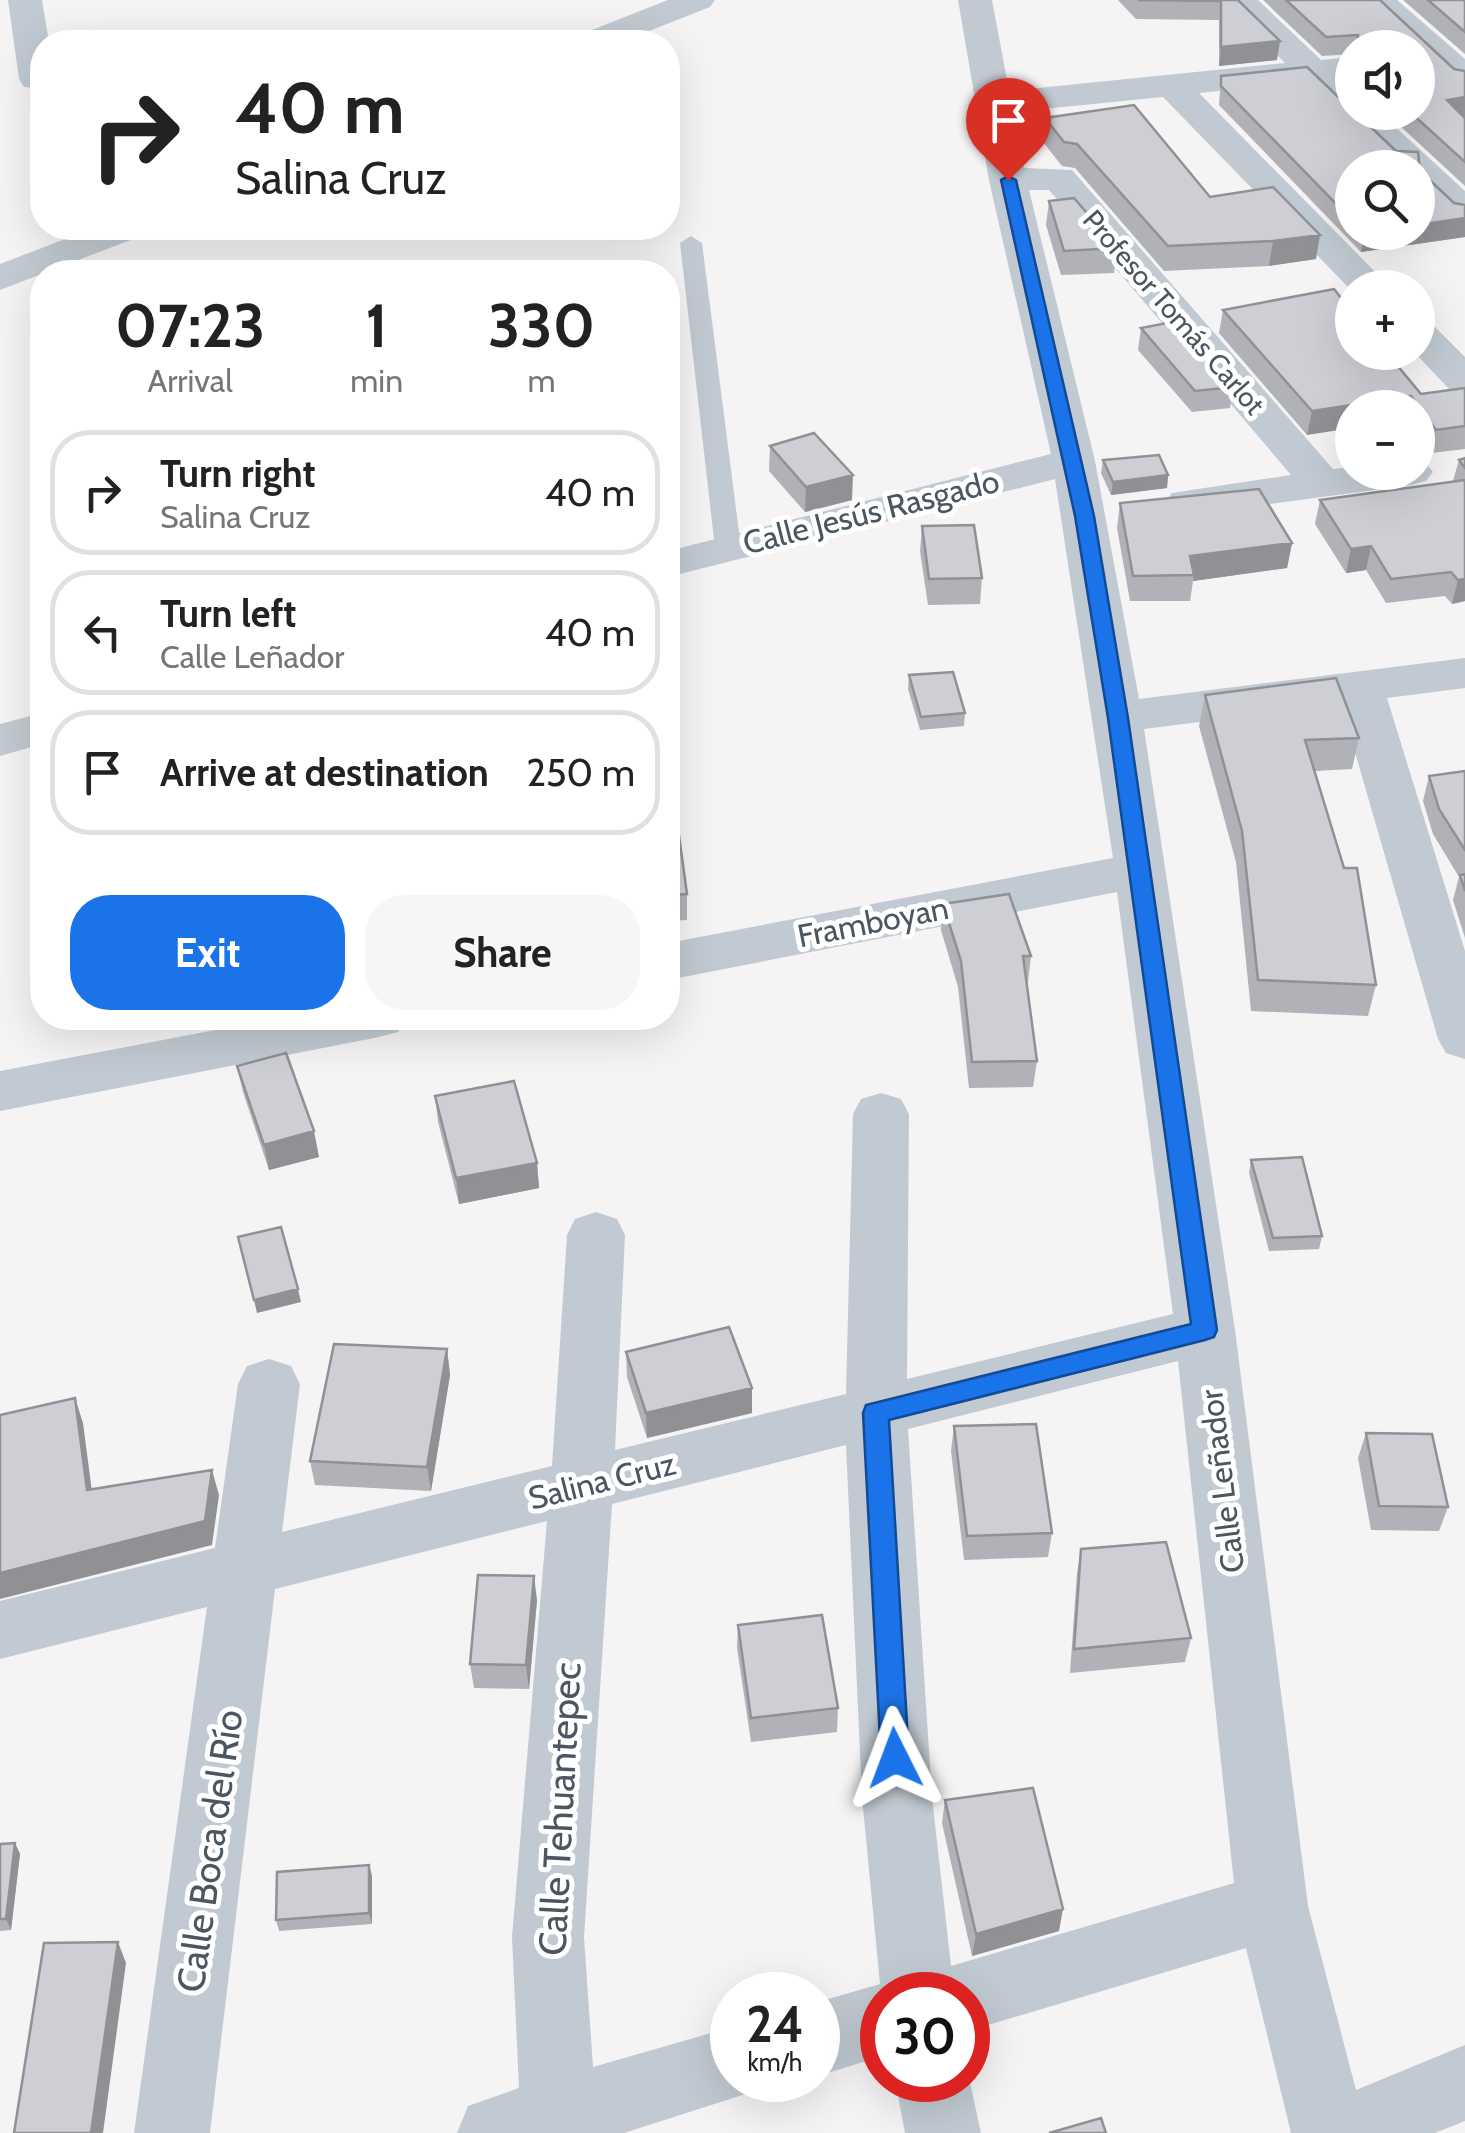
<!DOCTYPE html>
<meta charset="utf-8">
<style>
:root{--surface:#fff;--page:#f6f6f6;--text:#222;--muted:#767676;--line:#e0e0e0;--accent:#1a73e8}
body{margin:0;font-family:Cabin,sans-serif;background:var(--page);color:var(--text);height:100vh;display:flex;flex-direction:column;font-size:38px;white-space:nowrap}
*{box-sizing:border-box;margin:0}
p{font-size:32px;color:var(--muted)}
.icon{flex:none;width:55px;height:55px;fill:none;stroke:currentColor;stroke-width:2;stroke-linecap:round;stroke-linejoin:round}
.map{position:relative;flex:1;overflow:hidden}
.side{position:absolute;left:30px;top:260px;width:650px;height:770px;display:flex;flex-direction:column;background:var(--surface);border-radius:40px;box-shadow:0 10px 40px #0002}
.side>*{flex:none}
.banner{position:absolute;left:30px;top:30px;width:650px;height:210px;border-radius:40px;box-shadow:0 10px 40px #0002;background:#fff;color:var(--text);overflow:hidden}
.buttons{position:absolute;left:1335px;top:30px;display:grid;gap:20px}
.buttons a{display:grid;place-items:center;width:100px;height:100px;border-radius:50%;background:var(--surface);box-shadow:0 10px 40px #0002;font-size:50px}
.speed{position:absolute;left:710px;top:1972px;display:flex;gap:20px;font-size:50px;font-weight:700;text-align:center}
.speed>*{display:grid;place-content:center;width:130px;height:130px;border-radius:50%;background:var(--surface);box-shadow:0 10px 40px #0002;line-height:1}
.speed small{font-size:25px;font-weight:400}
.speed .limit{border:15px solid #d22;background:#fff;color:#111}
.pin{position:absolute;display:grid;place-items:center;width:85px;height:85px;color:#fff;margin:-102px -42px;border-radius:50% 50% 50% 0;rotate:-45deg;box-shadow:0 0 10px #0007}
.pin .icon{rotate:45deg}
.me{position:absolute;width:110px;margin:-55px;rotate:357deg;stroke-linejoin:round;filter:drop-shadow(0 0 8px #0008)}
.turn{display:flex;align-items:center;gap:35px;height:210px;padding:0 40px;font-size:45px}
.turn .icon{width:130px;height:130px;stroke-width:2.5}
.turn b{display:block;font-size:70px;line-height:85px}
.eta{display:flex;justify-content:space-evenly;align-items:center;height:170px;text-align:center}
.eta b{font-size:60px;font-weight:700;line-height:70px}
.button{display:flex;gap:20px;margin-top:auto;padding:20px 40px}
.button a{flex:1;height:115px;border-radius:40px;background:var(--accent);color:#fff;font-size:40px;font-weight:700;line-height:115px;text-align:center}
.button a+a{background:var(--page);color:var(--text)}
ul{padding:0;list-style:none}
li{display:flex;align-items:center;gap:30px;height:125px;margin:0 20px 15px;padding:0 20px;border:5px solid var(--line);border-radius:40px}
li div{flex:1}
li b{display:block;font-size:38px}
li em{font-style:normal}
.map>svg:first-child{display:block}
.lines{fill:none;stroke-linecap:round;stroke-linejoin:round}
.service{fill:#c1cad2;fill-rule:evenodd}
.minor{fill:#c1cad2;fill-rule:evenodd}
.wall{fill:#b0b2b7;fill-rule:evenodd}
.shaded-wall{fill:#909195}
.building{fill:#cdcfd5;stroke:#909195;stroke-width:2.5}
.route{fill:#1a73e8;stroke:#114b97;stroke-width:2.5}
.labels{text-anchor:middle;stroke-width:10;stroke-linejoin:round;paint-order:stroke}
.far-street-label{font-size:28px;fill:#4a5661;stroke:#fff}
.street-label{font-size:32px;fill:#4a5661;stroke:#fff}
.near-street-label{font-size:38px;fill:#4a5661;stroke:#fff}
</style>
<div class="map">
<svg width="1465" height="2133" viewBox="0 0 1465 2133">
<rect width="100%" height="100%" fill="#f5f3f3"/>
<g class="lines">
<path class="service" d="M691,236l11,7 39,305 -13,8 -13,-8 -35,-305z"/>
<path class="minor" d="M8,0h34l7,42h-7v46l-18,-1 -5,-8z
M668,0h47l-5,7 -89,35h-47l5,-7z
M958,0h34l17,91 276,-28 -64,-63h37l63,60 31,-3v20l-11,2 11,10v23h27l86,79v32l-13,-3 -34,-32v-20h-23l-90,-86 -106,11 192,195h-39v3l-189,-194 -149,15 10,56 48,2 261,299 19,-2v5h66v-11l8,2 7,9 -7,9 -15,4 -224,30 -15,-4 -7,-9 7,-9 119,-18 -242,-285h-20l66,271 44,238 326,-41v30l-78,10 78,253v108l-19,-6 -8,-14 -97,-335 -197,25 91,601 73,576 48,184 109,-45v76l-30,12h-144l-45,-185 -278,83v-36h-86v61l-64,20v-74l62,-18 -18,-187 -16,-352 -234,59 -28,433 9,130 139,-40v53h31l-5,10 -134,43h-167l11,-27 51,-18 -7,-151 35,-416 -272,68 -65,544h-76l73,-526 -207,52v-58l215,-53 23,-164 9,-18 22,-7 22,7 9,18 -18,148 270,-66 15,-231 8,-16 21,-7 21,7 8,16 -10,215 231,-56 7,-280 8,-15 20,-6 20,6 8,15 -2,265 266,-65 -56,-422 -449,88v-37l445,-85 -58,-379 -387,98v-26l383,-97 -62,-274zM1178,1361l56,522 -283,83 -19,-169 -24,-368z
M1360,0h37l68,59v29l-13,-3 -34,-31v-6h-7z
M94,228h52l-5,8 -141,54v-26z
M1418,321l14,3 33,33v36l-15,-3 -36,-38h4z
M42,713v31l-42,12v-32z
M279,1018h127l-8,14 -19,5 -379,74v-40z
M968,2073l13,60h-76l-10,-53h73z"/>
</g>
<path class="wall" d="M1118,0h120l39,60 -58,6v-46l-83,-1z
M1263,0h117l74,69 11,2v45h-1l1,2v68l-80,-74h33v-64h-66v6l-30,2z
M1403,0h62v54z
M1352,63v22l-3,-4z
M1221,76l175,75 58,52 11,2v32l-104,15 -142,-147zM1352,168l66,64h-66z
M1045,118l165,79 106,62 -47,7 -105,5 -89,-103 -13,-2 -19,-24z
M1049,201l68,47 -3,25 -53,2 -15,-50z
M1223,310l198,84 44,-6v61l-34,4 -13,-18v-27h-66l-45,27 -88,-102z
M1141,328l92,59 -3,21 -38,4 -54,-62z
M770,446l82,54 -47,12 -36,-41z
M1465,458v143l-13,3 -7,-8 -59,7 -20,-33 -20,3 -31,-49 5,-24 133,-19 6,-21z
M1103,460l65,15 -1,13 -56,7 -10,-22z
M1120,503l172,40 -5,25 -94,13 -3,20h-60l-13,-73z
M922,526l60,52 -2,26 -52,1 -8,-54z
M909,675l56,38 -1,13 -44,4 -12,-41z
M1205,695l154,43 -7,31 -37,2 61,214 -8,31 -117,-5 -15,-149 -37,-136z
M1465,771v167l-12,-38 6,-23 -26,-43 -10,-33 6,-25z
M668,821l19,73v26l-19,1z
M943,904l88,52 -3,26h-2l11,79 -4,26 -64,1 -11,-101 -17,-57z
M237,1066l82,91 -50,13 -26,-78z
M435,1096l102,67 2,25 -80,16 -21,-82z
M1251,1160l71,76 -3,13 -50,2 -20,-78z
M447,1349l3,26 -19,116 -116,-6 -5,-24z
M626,1352l126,36v25l-105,25 -20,-61z
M954,1426l98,107 -4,24 -84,3 -13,-109z
M1366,1433l82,74 -9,24 -68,-1 -13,-72z
M1081,1549l110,89 -6,24 -115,11 7,-100z
M537,1600l-8,89 -55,-1 -4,-24z
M738,1625l100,83 -1,24 -86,10 -14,-94z
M945,1800l114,131 -87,25 -30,-133z
M15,1843l5,11 -9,76 -11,1v-87z
M369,1865l3,11v48l-93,7 -3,-11z"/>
<path class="shaded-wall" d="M1280,41l-3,19 -58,6 2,-19z
M1465,97v19l-22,3 4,-19z
M1465,218v19l-104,15 4,-19 53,-1v-7z
M1320,235l-4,24 -47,7 4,-25z
M1411,396l-2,12h-57v20l-45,7 5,-24z
M853,475l-1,25 -47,12 1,-25z
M1168,475l-1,13 -56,7 2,-13z
M1292,543l-5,25 -94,13 1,-6 -4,-19z
M1371,546l-5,24 -20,3 5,-24z
M1465,579v22l-13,3 6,-24z
M314,1131l5,26 -50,13 -5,-25z
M537,1163l2,25 -80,16 -3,-26z
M298,1289l3,13 -44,11 -3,-13z
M447,1349l3,26 -19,116 -4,-24z
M752,1388v25l-105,25 -1,-25z
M75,1398l8,25 12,92 -8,-25z
M212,1470l7,25 -7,50 -212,54v-26z
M534,1576l3,24 -8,89 -3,-24z
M15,1843l5,11 -9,76 -5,-11z
M369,1865l3,11v48l-3,-11z
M1063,1909l-4,22 -87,25 4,-22z
M118,1942l8,21 -23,170h-12z"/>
<path class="building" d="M1138,0h100l42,41 -59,6v-46z
M1286,0h94l74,69 11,2v26l-18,3 18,18v44l-55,-50h8v-64h-59l-1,-13 -32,2z
M1428,0h37v32z
M1307,67l45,43v2h3l41,39 22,1 2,19 34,32 11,2v13l-47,7v-57h-66v52l-131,-134v-10z
M1134,105l76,92 63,-10 47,48 -47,6 -105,5 -91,-102 -13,-2 -19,-24z
M1074,198l43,50 -53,3 -15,-50z
M1334,289l18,23v40h34l35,42 44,-6v38l-29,4 -25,-34 -99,15 -89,-101z
M1177,321l56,66 -38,4 -54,-63z
M814,433l39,42 -47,12 -36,-41z
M1159,455l9,20 -55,7 -10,-22z
M1465,458v10l-6,-8z
M1465,480v99l-7,1 -7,-8 -60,7 -20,-33 -20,3 -31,-49z
M1259,489l33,54 -102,13 4,19 -61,1 -13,-73z
M974,525l8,53 -53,1 -7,-53z
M953,672l12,41 -44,4 -12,-42z
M1336,678l23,60 -54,2 39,128h13l19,117 -118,-5 -16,-149 -37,-136z
M1465,771v79l-26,-41 -10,-33z
M668,821h9l10,73 -19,1z
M1465,874v17l-5,-16z
M1009,894l22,62h-8l14,105 -65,1 -11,-101 -18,-57z
M286,1053l28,78 -50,14 -27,-79z
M514,1081l23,82 -81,15 -21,-82z
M1302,1157l20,79 -49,2 -22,-78z
M281,1227l17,62 -44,11 -16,-63z
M729,1327l23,61 -106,25 -20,-61z
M334,1344l113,5 -20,118 -117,-6z
M75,1398l12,92 125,-20 -7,51 -205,52v-158z
M1036,1424l16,109 -85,3 -13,-110z
M1366,1433l66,1 16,73 -69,-1z
M1166,1542l25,96 -117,11 7,-100z
M478,1575l56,1 -8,89 -56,-1z
M822,1615l16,93 -87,10 -13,-93z
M1033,1788l30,121 -87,25 -31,-134z
M15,1843l-9,76h-6v-75z
M369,1865v48l-93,7 1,-48z
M118,1942l-27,191h-77l30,-190z
M1101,2118l5,15h-57z"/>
<path class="route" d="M1008,176l8,4 78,336 34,202 89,612 -3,7 -9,3 -316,80 20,338 -4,9 -10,4 -10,-4 -4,-9 -18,-345 3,-8 325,-81 -83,-606 -33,-202 -74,-336z"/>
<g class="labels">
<g class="far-street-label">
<text transform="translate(1174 312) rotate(49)" y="10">Profesor Tomás Carlot</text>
</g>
<g class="street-label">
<text transform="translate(871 512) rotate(-14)" y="11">Calle Jesús Rasgado</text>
<text transform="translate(873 922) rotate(-11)" y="11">Framboyan</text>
<text transform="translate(602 1481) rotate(-14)" y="11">Salina Cruz</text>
<text transform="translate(1222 1481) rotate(-97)" y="11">Calle Leñador</text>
</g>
<g class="near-street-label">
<text transform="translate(560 1809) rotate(-87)" y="13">Calle Tehuantepec</text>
<text transform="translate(210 1851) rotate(-82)" y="13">Calle Boca del Río</text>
</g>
</g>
</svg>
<div class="buttons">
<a><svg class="icon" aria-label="sound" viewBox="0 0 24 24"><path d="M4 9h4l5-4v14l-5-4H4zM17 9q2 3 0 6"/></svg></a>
<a><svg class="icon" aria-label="search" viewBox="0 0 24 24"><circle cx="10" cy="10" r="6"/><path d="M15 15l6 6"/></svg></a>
<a>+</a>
<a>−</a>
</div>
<div class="speed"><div>24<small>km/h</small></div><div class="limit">30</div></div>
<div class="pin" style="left:1008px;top:180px;background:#d93025"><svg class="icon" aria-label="arrive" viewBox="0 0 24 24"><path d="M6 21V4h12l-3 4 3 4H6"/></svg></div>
<svg class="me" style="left:895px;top:1758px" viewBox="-20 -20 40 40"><path d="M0-17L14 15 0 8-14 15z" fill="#1a73e8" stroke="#fff" stroke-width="4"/></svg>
<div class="banner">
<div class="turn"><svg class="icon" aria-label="right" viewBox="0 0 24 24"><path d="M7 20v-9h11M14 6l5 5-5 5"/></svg><div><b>40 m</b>Salina Cruz</div></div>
</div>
<section class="side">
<div class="eta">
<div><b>07:23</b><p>Arrival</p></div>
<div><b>1</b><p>min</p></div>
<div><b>330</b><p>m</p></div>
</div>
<ul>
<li><svg class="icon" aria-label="right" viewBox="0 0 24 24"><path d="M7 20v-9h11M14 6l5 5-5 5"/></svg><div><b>Turn right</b><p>Salina Cruz</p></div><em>40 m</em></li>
<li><svg class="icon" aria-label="left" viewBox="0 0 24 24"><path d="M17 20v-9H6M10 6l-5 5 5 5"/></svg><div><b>Turn left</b><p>Calle Leñador</p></div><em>40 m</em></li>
<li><svg class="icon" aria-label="arrive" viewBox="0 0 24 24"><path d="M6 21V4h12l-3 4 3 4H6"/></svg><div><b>Arrive at destination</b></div><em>250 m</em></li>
</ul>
<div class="button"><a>Exit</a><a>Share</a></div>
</section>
</div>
